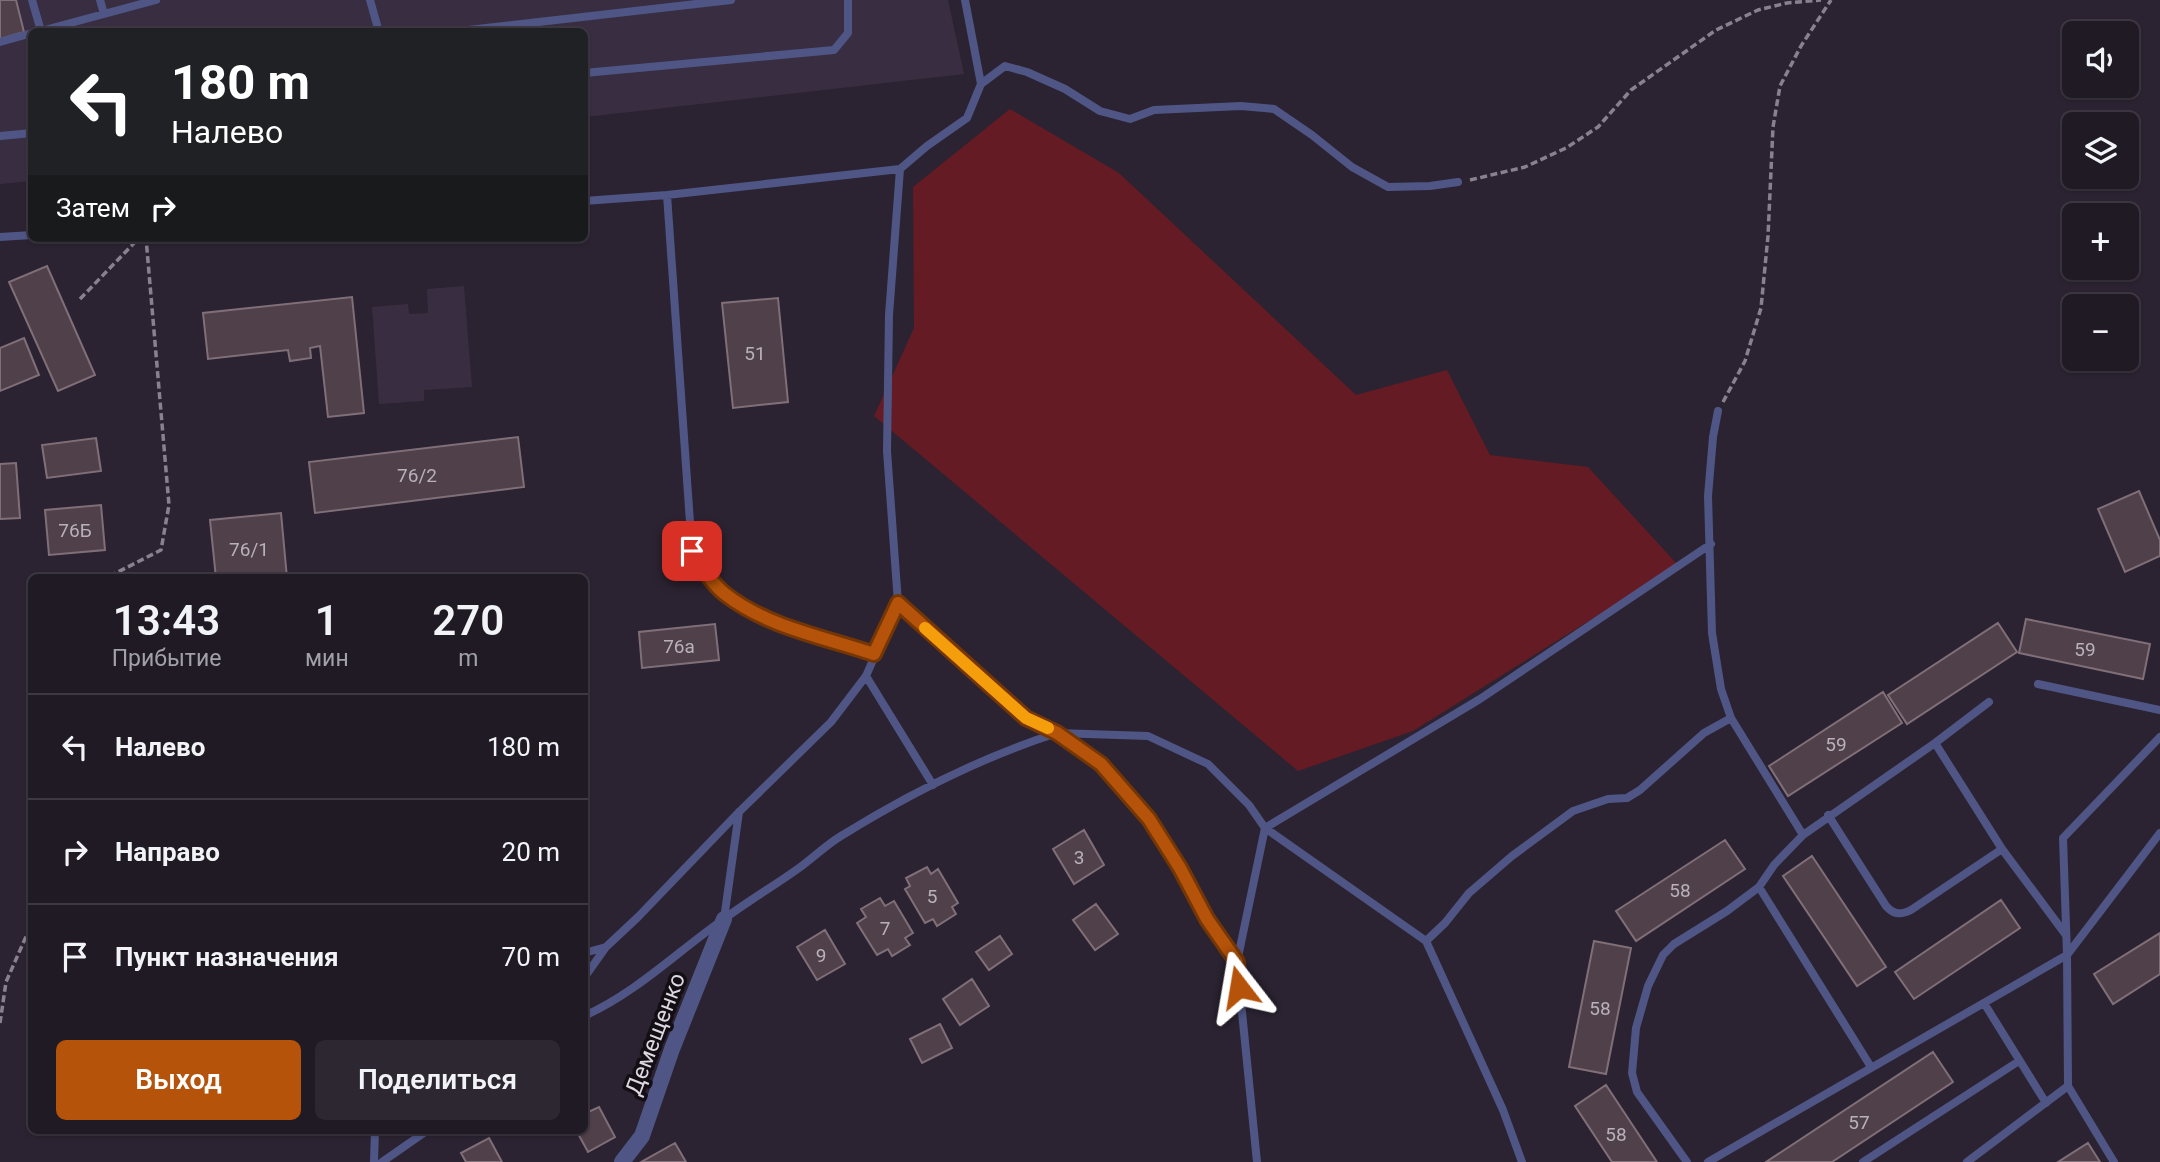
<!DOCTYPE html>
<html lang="ru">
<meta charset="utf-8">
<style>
:root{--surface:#201a25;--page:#2d2732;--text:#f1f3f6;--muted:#a2a1a7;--line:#3d3842;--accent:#b45309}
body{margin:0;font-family:Roboto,sans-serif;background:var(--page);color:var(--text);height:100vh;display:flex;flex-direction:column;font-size:26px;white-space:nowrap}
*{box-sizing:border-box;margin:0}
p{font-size:23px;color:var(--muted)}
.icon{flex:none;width:38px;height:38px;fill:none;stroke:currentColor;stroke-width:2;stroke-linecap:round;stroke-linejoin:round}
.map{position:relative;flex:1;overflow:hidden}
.sheet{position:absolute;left:28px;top:574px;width:560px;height:560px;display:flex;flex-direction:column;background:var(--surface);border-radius:10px;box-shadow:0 2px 5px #0004,0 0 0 2px var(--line)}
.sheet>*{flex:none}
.banner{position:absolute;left:28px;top:28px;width:560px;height:214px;border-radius:10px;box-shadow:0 2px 5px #0004,0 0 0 2px var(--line);background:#202124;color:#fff;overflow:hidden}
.fabs{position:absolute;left:2062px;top:21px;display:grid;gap:14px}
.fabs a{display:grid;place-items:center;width:77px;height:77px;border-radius:10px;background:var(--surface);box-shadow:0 2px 5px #0004,0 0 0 2px var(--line);font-size:35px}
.pin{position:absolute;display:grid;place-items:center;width:60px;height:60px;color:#fff;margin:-30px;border-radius:14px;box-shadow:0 4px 10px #0006}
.me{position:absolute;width:77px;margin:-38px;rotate:346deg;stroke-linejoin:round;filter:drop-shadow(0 0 5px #0008)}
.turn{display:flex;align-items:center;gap:24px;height:147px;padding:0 28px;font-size:32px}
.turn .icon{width:91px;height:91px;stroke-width:2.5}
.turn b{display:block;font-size:49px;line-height:60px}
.then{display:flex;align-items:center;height:66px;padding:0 28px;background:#0003;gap:14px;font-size:26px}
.eta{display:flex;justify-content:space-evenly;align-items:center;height:119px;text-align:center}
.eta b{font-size:42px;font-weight:600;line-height:49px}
.action{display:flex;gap:14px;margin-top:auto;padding:14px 28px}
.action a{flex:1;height:80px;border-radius:10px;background:var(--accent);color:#fff;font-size:28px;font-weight:600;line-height:80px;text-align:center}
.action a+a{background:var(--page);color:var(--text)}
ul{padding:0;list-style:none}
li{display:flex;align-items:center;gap:21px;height:105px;padding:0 28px;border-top:2px solid var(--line)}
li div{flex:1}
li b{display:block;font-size:26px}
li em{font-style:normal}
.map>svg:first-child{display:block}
.built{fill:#392e41}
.green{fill:#641b24}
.building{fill:#504049;stroke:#806f78;stroke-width:2}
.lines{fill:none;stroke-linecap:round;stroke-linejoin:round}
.path{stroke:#89828e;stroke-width:3.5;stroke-dasharray:7 3.5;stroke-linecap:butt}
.service{stroke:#4f5686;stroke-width:8}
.minor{stroke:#4f5686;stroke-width:16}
.route-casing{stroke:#753606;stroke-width:18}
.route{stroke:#b45309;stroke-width:12}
.slow{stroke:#f59e0b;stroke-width:12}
.labels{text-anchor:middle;stroke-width:7;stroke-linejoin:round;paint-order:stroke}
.number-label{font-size:19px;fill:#b9b1ba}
.street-label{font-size:23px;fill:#dcd7e0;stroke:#120e14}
</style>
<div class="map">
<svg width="2160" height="1162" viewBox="0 0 2160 1162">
<rect width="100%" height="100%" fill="#2b2331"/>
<path class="built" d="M0,0h948l16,74 -379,43 -1,-85h-552l-1,149 -31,3z
M464,286l8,101 -48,3v11l-45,3 -7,-97 36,-3 1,10 19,-1 -1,-24z"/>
<path class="green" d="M1010,109l109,64 237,222 91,-25 43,85 98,12 90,98 -265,166 -115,40 -424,-355 40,-88 -1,-141z"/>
<path class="building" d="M0,0h16l8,32 -24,7z
M47,266l48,109 -37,16 -49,-109z
M352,297l12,116 -36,4 -8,-71 -10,2 1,10 -21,3 -2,-11 -80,9 -5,-46z
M778,298l10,104 -55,6 -11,-105z
M24,338l15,37 -39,16v-43z
M518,437l6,50 -209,26 -6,-51z
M96,438l5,33 -54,7 -5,-33z
M16,463l4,55 -20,1v-55z
M2139,491l21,49v16l-35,16 -27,-63z
M101,505l4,45 -56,5 -4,-45z
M281,513l6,65h-71l-6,-58z
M2026,619l124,25 -7,35 -124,-26z
M1998,623l19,29 -110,72 -19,-29z
M715,624l4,36 -77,8 -3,-36z
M1883,692l19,31 -114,73 -19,-30z
M1084,830l20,35 -30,19 -21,-35z
M1725,840l20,29 -109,72 -20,-30z
M1812,856l74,111 -29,19 -74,-110z
M927,867l4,7 7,-5 20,34 -6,4 4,7 -19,12 -4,-7 -8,4 -20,-34 5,-3 -4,-8z
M880,898l5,8 9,-5 19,32 -8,5 5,7 -18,11 -4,-7 -11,6 -20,-32 9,-6 -5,-8z
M2001,900l19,28 -106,71 -19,-27z
M1096,904l22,30 -23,16 -22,-30z
M825,930l20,34 -28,16 -20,-33z
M2160,933v41l-47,30 -19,-30z
M1000,936l12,18 -23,16 -13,-18z
M1594,941l37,7 -25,126 -37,-7z
M972,979l17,27 -29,19 -17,-26z
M940,1024l12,24 -30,15 -12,-24z
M1933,1052l20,30 -121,80h-66z
M1606,1085l51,77h-45l-37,-56z
M599,1107l16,30 -27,15 -12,-22h8v-16z
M489,1138l13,24h-36l-5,-9z
M675,1143l11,19h-45z
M2088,1143l12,19h-42z"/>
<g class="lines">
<path class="path" d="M1470,180l55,-13 41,-19 32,-21 33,-37 85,-60 42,-20 29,-7 34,-3
M80,299l59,-61
M1723,402l22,-41 16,-53 7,-72 5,-109 7,-41 21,-40 30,-46
M112,578v-3l49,-25 8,-45 -23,-267
M0,1023l6,-41 26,-59"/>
<path class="service" d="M32,0l9,31 115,-31
M100,0l4,14
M370,0l9,32
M965,0l16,84
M451,32l280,-32
M0,42l32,-9
M584,73l250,-23 14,-17v-33
M0,136l32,-3
M900,169l-11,146 -2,136 11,152 128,115 31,15 91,3 60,28 41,41 16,23 161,113
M667,195l25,356c9,14 19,32 33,43 42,33 99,44 149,60
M584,201l83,-6 233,-26 27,-23 40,-28 14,-34 24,-18 22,6 38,17 35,22 30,8 24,-9 87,-4 33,3 38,26 40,32 36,20 42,-1 28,-4
M0,237l32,-2
M1718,411l-5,26 -5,59 4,137 9,56 10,29 72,117
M866,676l67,109
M2038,684l122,26
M1935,743l54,-41
M1828,815l58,91c8,9 15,9 25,4l91,-61
M1759,887l112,180
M724,919l15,-107
M1426,941l19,-18 24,-30 43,-37 61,-45 35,-12 19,-1 13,-8 64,-57 27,-15
M1426,941l77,169 19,52
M584,953l22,-6 32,-30 101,-105 92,-90 35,-46 32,-73
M584,978l22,-31
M1984,1003l62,100
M584,1016c52,-23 94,-65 140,-97 24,-18 50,-33 75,-51 14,-10 27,-23 42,-32 68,-42 141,-79 216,-103l44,31 48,55 31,49 27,51 30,43
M2068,1086l46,76
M374,1162l1,-32
M382,1162l46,-32
M1257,1162l-20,-200 28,-134 215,-129 231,-155
M1687,1162l-50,-70 -5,-19 4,-45 12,-42 15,-31 11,-11 53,-33 32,-24 15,-22 29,-30 132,-92 67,106 64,86
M1708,1162l359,-207 93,-122
M1863,1162l156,-101
M1967,1162l101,-76 -1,-131 -4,-117 97,-101"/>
<path class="minor" d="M622,1162l20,-26 30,-87 52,-130"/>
</g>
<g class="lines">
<defs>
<path id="route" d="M692,551c9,14 19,32 33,43 42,33 99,43 149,60l24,-51 128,115 31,15 44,31 48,55 31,49 27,51 30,43 2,25"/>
</defs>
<use href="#route" class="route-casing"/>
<use href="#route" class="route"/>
<path class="slow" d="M925,628l101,90 22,10"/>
</g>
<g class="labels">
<g class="number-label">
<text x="755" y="360">51</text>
<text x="417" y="482">76/2</text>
<text x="75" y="537">76Б</text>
<text x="249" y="556">76/1</text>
<text x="679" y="653">76а</text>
<text x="2085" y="656">59</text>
<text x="1836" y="751">59</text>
<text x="1079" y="864">3</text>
<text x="1680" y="897">58</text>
<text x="932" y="903">5</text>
<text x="885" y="935">7</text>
<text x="821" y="962">9</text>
<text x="1600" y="1015">58</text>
<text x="1859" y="1129">57</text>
<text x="1616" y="1141">58</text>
</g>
<g class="street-label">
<text transform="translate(655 1034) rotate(-69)" y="8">Демещенко</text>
</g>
</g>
</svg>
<div class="fabs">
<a><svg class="icon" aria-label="sound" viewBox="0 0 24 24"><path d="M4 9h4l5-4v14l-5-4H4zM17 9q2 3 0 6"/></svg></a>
<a><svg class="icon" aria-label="layers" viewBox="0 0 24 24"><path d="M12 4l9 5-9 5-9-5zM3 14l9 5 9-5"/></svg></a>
<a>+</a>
<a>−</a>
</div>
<div class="pin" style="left:692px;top:551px;background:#d93025"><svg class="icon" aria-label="arrive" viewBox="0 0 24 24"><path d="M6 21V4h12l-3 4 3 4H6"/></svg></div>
<svg class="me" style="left:1239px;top:987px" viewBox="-20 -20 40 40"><path d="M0-17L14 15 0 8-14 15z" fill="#b45309" stroke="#fff" stroke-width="4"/></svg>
<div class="banner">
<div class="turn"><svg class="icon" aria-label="left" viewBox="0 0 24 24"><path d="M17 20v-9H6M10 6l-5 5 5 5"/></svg><div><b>180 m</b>Налево</div></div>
<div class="then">Затем<svg class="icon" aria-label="right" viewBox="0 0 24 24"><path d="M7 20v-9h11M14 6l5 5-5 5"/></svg></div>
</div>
<section class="sheet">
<div class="eta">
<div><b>13:43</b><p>Прибытие</p></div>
<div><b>1</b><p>мин</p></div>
<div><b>270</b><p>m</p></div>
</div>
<ul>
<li><svg class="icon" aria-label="left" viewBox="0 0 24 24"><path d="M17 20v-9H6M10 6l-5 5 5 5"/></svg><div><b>Налево</b></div><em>180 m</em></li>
<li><svg class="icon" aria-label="right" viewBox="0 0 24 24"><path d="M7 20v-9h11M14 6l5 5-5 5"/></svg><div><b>Направо</b></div><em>20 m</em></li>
<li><svg class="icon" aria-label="arrive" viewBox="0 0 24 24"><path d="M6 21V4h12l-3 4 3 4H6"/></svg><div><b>Пункт назначения</b></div><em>70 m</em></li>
</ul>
<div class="action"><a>Выход</a><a>Поделиться</a></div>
</section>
</div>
